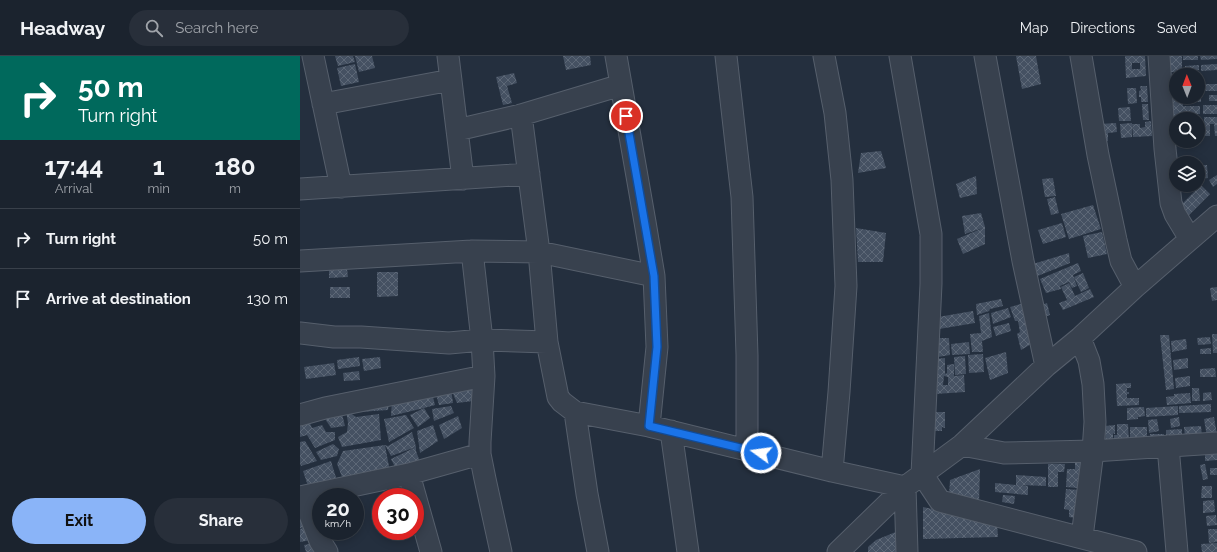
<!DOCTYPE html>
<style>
:root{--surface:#1b232e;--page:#282f3a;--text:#f1f3f6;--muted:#a0a4aa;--line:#39404a;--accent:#8ab4f8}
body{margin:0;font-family:Raleway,sans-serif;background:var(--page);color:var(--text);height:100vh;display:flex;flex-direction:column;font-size:15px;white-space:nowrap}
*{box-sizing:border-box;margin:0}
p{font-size:13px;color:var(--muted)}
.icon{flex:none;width:22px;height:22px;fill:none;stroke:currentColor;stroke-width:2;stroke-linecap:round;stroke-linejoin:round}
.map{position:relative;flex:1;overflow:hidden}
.side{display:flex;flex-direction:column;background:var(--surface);width:300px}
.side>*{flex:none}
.top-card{background:#00695c;color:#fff;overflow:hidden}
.needle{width:26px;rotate:359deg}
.controls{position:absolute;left:869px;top:12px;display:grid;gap:8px}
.controls a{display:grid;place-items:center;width:36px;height:36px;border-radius:50%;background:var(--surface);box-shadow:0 2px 10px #0003,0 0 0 1px var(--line);font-size:20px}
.speed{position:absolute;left:12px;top:432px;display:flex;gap:8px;font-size:20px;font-weight:700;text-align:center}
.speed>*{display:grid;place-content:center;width:52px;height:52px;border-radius:50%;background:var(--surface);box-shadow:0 2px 10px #0003,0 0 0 1px var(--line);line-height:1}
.speed small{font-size:10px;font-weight:400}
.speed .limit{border:6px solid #d22;background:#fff;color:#111}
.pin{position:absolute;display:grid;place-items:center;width:34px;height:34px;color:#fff;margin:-17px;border:2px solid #fff;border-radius:50%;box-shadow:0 1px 4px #0007}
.me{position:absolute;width:44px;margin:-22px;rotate:284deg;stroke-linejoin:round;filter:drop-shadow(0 0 3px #0008)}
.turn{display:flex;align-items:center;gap:14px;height:84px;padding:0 12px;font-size:18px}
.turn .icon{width:52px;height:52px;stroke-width:2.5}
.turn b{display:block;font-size:28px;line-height:34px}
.eta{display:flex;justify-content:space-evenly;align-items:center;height:68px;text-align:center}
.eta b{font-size:24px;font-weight:700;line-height:28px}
.button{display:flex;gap:8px;margin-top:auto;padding:8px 12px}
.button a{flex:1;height:46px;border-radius:24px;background:var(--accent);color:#111;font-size:16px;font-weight:700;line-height:46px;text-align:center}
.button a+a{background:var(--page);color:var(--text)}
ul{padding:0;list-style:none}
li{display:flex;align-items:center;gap:12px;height:60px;padding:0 12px;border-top:1px solid var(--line)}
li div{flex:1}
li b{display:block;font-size:15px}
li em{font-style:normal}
header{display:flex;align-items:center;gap:24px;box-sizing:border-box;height:56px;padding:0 20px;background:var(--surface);border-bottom:1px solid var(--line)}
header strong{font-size:19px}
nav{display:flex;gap:22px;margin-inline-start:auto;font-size:14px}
.search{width:280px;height:36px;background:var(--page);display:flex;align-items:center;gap:10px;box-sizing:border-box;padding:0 14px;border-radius:22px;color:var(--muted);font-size:15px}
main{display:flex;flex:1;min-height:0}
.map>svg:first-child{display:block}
.building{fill:url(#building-cross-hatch);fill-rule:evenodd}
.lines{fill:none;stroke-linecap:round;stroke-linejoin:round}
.minor-casing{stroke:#565f6c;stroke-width:23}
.minor{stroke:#38414e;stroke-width:21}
.route-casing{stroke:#114b97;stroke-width:10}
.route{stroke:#1a73e8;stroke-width:7}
</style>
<header>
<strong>Headway</strong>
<div class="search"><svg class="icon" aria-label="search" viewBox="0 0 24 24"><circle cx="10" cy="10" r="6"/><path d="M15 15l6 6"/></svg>Search here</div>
<nav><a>Map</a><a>Directions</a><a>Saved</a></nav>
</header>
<main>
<section class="side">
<div class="top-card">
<div class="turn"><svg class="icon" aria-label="right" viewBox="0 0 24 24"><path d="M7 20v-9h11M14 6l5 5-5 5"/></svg><div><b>50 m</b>Turn right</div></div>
</div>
<div class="eta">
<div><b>17:44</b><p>Arrival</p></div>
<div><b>1</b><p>min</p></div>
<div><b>180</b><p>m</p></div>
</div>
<ul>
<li><svg class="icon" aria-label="right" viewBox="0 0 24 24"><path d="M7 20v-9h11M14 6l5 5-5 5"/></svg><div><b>Turn right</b></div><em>50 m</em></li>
<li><svg class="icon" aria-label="arrive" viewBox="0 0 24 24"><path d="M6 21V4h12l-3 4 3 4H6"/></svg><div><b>Arrive at destination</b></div><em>130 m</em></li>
</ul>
<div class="button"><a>Exit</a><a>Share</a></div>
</section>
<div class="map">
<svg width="917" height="496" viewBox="0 0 917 496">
<defs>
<pattern id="building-cross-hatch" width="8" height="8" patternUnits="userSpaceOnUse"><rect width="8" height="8" fill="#455162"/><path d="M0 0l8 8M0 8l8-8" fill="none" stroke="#5d6877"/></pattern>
</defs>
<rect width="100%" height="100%" fill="#242f3e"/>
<path class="building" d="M35,0h18l2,6 -17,4z
M55,0h17l3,12 -16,4z
M263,0h27l1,9 -25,5z
M716,0h20l5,28 -19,5z
M825,0h20l1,20 -20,2zM832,7h8v6h-8z
M862,0h20v16h-20z
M883,0h15v4h-15z
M900,0h17v3l-16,1z
M55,8l4,18 -18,4 -4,-18z
M917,8v6l-16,1v-6z
M899,9v5h-14v-4z
M214,17l3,10 -10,3 5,17 -9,2 -7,-28z
M866,28h10v13h7v9h17v8h-16v5h-8v16h-10z
M902,28h15v7h-15z
M840,30h7l1,16h-7v-5h-2v-6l2,-1z
M827,32h9l1,15 -9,1z
M909,39h8v6h-8z
M892,41h9v5h-8z
M842,48h6l1,16h-6z
M903,49h14v9h-14z
M830,51l1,14h-12l-1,-13z
M885,61h14l1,6h-2v-4h-13z
M904,61h13v19h-2l-1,-12h-4v12h-5z
M851,65l1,15 -19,1 -1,-13h8v4l5,-1v-5z
M816,67l1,9 -9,1v8h-8v-17z
M832,67v14l-11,1 -1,-14z
M581,95l5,17 -28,5 3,-20z
M898,109h9l1,13 -10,1z
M917,119v9l-4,3 -4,-7z
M676,120l1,18 -17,4 -4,-14z
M753,122l3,18 -11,1 -3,-18z
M877,129h17l1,4 -18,1z
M901,129l9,9 -24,24 -9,-9z
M755,141l4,16 -8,2 -4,-16z
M793,149l8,24 -32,10 -8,-25z
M681,157l4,14v17l-22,10 -6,-15 26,-11 -18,6 -3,-18z
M762,167l4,14 -23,7 -5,-14z
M556,172l30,5 -3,29h-25z
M802,176l5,22 -19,4 -5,-22z
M769,197l1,10 -35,14 -2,-13z
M778,207l3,8 -8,4 4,11 -5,2 -3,-6 -9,4 -1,-3 2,6 -15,4 -6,-14z
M47,213l1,8 -19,1v-8z
M77,216h21v24l-21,1z
M783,217l6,15 -8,4 -7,-15z
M769,227l6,13 15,-7 4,8 -31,13 -4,-7 8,-3 -6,-13z
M30,231h20v11h-20z
M917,231v13l-5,1 -2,-13z
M701,243l2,7 -13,3 -1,2 -12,4 -1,-11z
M747,247l3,12 -6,2 -5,-11z
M721,248l12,39 -12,7 -4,-16 3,-2 -2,-11h-3l-5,-14z
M708,252l3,9 -18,7 -2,-11z
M673,255l2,12 -42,7 -1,-12z
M689,257l3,24 -10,4 1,11h-11l-2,-18 11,-1 -2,-17z
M709,267l2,8 -15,5 -3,-9z
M912,278h5v19h-4z
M860,279h9l5,54 -8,1z
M910,281l1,7 -13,1 -1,-7z
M638,282h11l1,17 -12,2z
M886,283l1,10 -15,3 -1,-11z
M669,286l1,12 -18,1 -1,-11z
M911,292v6h-11v-5z
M706,296l2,21 -18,7 -5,-22z
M683,298l1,18 -15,1 -1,-18z
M665,300l1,18 -11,1 -1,-18z
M59,301l1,9 -22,3 -1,-9z
M80,301l1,11 -17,3 -2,-12z
M645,302v16l2,-1v-8l7,-1v12l10,-1 1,17 -30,2v-35zM644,320l4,1v8h-5z
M888,302v10l-14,2 -1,-10z
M34,307l2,12 -30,4 -2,-12z
M915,312l1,9h-16v-8z
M59,315l1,9 -16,1 -1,-8z
M890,320v10l-14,2 -1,-10z
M831,327v5h-4v4h2v2h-2v4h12v7l-22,1 -1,-22z
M171,328l2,17 -16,2 -6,-14z
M892,332h7l1,13h-8z
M151,333l2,14 -14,2 -4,-14z
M911,336l1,8 -9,1v-8z
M132,337l3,12 -11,3 6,10 -12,9 -8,-12 14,-7 -33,8 1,-16z
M890,337l1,10 -24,2 -1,-8 8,-1v-2z
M89,344l-1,10 -30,2z
M911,348v8l-32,1v-7z
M151,350l3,7 -20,8 -2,-12z
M878,350v9l-32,2v-9z
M844,351l1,9 -7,1v2l-11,1v-12z
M41,354l4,16 -14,2 -9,-14z
M46,354l10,7 23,-3 2,26 -39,7 -4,-10 9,-5 1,-9z
M635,356h10v16l-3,-1v4h-7z
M106,359l8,13 -25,14 -5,-23z
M158,360l4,12 -18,11 -5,-14z
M879,361l1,9 -9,2 -1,-9z
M914,361l3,18 -10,2 -3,-18z
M857,363l2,12 -10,2 -1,-13z
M9,365l3,7 10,-3 4,7h9v8l-20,8 -8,-13 -7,2v-15z
M817,368h11l1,18 -15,1v-8h3z
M133,369l5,16 -18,12 -3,-22z
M815,369v9h-1l-1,-1v10l-7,1 -1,-18z
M901,370l1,10 -17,1 -1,-10z
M830,371h17v13h-17z
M882,373v10h-16v-9z
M112,376l4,15v4l4,11 -23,9 -6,-12 25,-12 -25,9 -6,-11 5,27 -46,10 -7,-18 6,-13 42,-6 3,1z
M850,378h14l1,6h-15z
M5,385l12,20 -16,5 -1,-3v-21z
M33,388l6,5 -2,7 -16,4 -5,-8z
M917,397v7l-12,1v-7z
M31,405l6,20 -28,8 -6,-18z
M775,407h6l-3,25 -12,-1 1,-18h8z
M748,408h17l-1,8h-6v15h-10z
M905,408l3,15 -5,1 -3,-15z
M910,412h7v7h-7z
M680,413l-1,35 -30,-9 1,-15z
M716,419l30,2v9l-25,-1 7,1v9l-33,-3v-9l21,2z
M902,430h10v12h-11z
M766,433l13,1 -3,28 -7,-1v-7l-5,-1z
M703,439l12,1 -1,8 -12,-2z
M914,444l1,12 -12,1v-12z
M623,451l74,16 1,14 -75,2z
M0,458l11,26 -11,2v-13l5,-2 -5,1z
M916,459l1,10 -10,1 -1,-10z
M603,473v23h-35v-5l8,-7z
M908,473h9v13l-8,1z
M16,487l6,9h-16l-2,-7z
M917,487v9h-15l-1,-8z"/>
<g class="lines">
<defs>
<path id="minor" d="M13,0l28,131
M148,0l15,123
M316,0l29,166 9,54 3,71 -8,79
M426,0l16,141 5,158v95
M524,0l11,57 7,67 4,106 -7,106 -7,79
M600,0l31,178v50l-9,190 18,27 196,51
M685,0l38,205 23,105
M781,0l17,99 18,85 5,21 14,26
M859,0l6,93 6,54 4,11 15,25
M23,48l128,-24
M221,59l18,137 8,90 11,55 4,5 13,10 74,14 183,45 73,16 2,65
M157,74l64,-15 100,-30
M0,133l229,-15
M172,195l10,89 2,36 -4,66v12l5,25 16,73
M0,205l172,-10 67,1 115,24
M0,277l34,4h27l88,6 33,-3 65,2
M780,282l9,23 4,23 2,38 -2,29 -11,86
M275,356l12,82 11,58
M0,359l25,-7 159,-32
M371,375l17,121
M662,389l42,8 89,-2 124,-8
M868,390l9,106
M109,418l22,78
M0,441l109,-23 71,-20
M3,441l17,44 7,11
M538,496l67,-65 57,-42 84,-79 34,-28 55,-51 82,-71"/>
</defs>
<use href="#minor" class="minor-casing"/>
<use href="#minor" class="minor"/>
</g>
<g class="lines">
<defs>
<path id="route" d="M326,60l28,160 3,71 -8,79 112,27"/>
</defs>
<use href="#route" class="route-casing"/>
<use href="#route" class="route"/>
</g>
</svg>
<div class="controls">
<a><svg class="needle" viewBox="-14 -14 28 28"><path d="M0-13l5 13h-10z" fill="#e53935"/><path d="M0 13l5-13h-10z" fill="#a0a4aa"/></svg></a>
<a><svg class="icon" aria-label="search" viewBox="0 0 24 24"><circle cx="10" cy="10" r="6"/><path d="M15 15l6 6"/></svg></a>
<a><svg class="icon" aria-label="layers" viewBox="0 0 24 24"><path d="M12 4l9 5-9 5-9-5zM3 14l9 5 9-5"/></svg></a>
</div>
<div class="speed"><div>20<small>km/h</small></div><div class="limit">30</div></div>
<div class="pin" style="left:326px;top:60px;background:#d93025"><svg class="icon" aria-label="arrive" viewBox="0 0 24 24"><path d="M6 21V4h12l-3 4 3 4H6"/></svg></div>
<svg class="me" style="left:461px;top:397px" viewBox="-20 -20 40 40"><circle r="17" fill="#1a73e8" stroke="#fff" stroke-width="3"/><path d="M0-11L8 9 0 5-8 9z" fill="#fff"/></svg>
</div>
</main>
